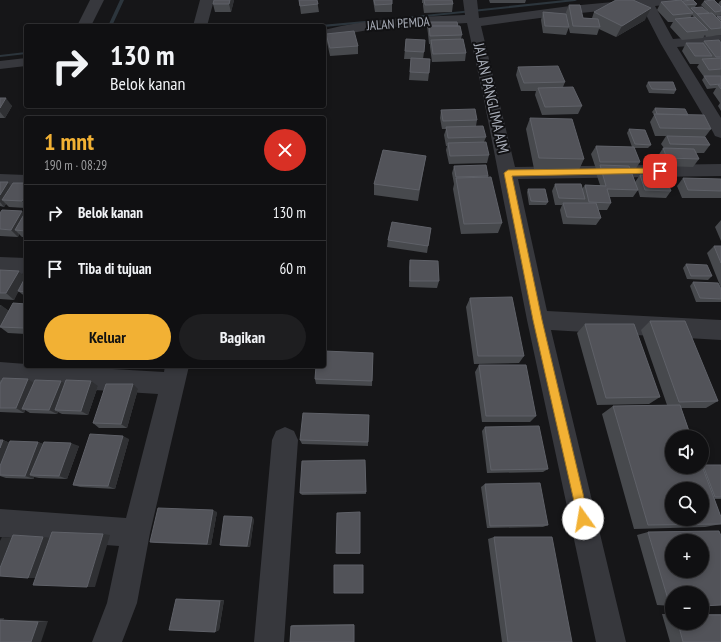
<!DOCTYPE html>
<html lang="id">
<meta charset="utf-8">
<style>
:root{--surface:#101012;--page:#1e1e20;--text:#f1f3f6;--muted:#9c9d9f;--line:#303032;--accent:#f2b134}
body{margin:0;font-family:"PT Sans Narrow",sans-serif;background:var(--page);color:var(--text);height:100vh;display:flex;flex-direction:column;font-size:15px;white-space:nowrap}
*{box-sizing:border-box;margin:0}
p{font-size:13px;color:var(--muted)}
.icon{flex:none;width:22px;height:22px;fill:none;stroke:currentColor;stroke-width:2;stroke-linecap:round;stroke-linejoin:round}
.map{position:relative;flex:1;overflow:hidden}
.details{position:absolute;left:24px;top:116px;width:302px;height:252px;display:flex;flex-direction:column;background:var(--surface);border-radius:4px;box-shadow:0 2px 6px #0003,0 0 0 1px var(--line)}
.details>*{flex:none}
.guide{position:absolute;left:24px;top:24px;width:302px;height:84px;border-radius:4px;box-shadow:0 2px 6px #0003,0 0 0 1px var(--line);background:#101012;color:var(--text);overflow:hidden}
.controls{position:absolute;left:665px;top:430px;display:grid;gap:8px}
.controls a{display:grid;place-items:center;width:44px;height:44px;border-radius:50%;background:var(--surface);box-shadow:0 2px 6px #0003,0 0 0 1px var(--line);font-size:20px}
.pin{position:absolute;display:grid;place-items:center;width:34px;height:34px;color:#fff;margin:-17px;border-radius:8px;box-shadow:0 2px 6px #0006}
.me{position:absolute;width:44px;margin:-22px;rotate:347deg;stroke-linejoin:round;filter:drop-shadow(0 0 3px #0008)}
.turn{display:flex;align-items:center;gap:14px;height:84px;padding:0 20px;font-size:18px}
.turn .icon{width:52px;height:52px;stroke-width:2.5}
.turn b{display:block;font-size:28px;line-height:34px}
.round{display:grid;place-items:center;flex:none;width:42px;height:42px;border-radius:21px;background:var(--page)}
.summary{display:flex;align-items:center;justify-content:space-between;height:68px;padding:0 20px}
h1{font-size:24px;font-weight:700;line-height:30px;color:var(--accent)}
.cta{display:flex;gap:8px;margin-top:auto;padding:8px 20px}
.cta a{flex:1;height:46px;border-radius:24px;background:var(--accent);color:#111;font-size:16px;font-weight:700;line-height:46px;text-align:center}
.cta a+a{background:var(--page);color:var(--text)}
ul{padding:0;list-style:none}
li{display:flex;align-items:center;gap:12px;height:56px;padding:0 20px;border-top:1px solid var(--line)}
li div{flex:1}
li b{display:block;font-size:15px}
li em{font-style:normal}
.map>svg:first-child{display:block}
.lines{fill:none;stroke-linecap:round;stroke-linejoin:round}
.stream{fill:#2c353c;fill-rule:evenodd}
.minor{fill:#37383d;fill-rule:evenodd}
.wall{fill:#47494d;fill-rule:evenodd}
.shaded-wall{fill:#2f3033}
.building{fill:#525359;stroke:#5f6168;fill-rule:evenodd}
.route{fill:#f2b134;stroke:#9d7322}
.labels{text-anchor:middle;stroke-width:4;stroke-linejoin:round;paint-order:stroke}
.far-street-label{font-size:13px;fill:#a8adb8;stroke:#111113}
.street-label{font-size:15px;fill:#a8adb8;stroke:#111113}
</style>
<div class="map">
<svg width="721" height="642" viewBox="0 0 721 642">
<rect width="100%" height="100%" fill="#161618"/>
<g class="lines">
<path class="stream" d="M120,0h4l-12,26h-4z
M565,0h12l-2,1 -169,18 -2,-1 2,-1z
M376,20h1v2l-53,5v-1h-5l2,-1z
M26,52v2l-26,3v-2z"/>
<path class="minor" d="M90,0h14l-13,26h-14z
M200,0h14l-7,26h-14z
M463,0h14l2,18 91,-12 65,-6h51l-2,3 -29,3 18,33 48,-4v8l-44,4 44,71v20l-6,-2 -2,-4 -52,-88 -19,-37 -72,7 -89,12 34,141 206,-3v12l-203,3 29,132 174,9v20l-170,-10 75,312h-30l-69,-322 -44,-225 -16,-72 -88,5 -55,10v-8c46,-12 93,-13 141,-15z
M26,58v8l-26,3v-8z
M0,174l26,1v12l-26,-1z
M0,257l26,1v16l-26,-1z
M0,362l26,2v2h35l103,6 1,-6h24l-39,167 -13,70 -15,39h-30l15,-39 12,-57 -119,-9v-28l126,9 32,-124 -158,-10z
M285,427l9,4 4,9 -14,202h-30l18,-202 4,-9z"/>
</g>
<path class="wall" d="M234,0l-3,12h-16l-2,-8z
M299,0h18l2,12 -18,2z
M373,0h19v12h-17z
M422,0h30l1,4 -1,8 -28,1 -1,-7v-3h-1z
M489,0h37l-1,3h-35z
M682,1l15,3 -2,3 14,6 -8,-8 3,-4 14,3 2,-3h1v14l-6,1 1,1 1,-1h4v19l-15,2 -1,-2 -2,3 -21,2 -12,-13 3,-5h-5l-11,-12 4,-8zM692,15l2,2 -4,1z
M569,5l14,13h9l2,-6 51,8 -29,17 -17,-8 -2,6 -27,-2 -2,-8 1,2 -3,8 -23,-2 -2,-13 2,-8 23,2v-2z
M427,22l31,4 4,9 -1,4 5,14 -1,8 -33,1 -2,-15v-3h-1l-1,-10 -1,-8z
M326,34l32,12v8l-28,2 -3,-14z
M406,39l18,13 -1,7 6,14 -1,8 -19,-1 2,-21h-7z
M704,41l17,2v68l-3,-5 2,-3 -7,-10 3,-5 -9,1 -5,-9 2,-3 -7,-10 2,-3h-9l-8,-13 4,-8h16z
M518,67l47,15 -2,5 19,19 -4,8 -36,1 -7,-20 1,-4h-15l-5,-16z
M648,82l28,8 -2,4 -25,-1 -3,-7z
M0,98l12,8 -7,12h-5z
M655,108l33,7 23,14 -6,8 5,8 -6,8h-8l3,6 -6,8 -31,-1 -4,-10 5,-8h1l-3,-4 5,-8h-11l-5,-14 4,-7 -2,-3z
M441,110l36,10 -1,6 10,11 -2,5 5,13 -2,8 -38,1 -3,-14 1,-4h-1l-2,-11 2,-6h-4l-2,-11z
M530,118l54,41 -5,11 -45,-1 -8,-40z
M629,129l22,16 -3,3h-14l6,14 -5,8h-4l4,12 5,-7 31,16 -5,7 -26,-1 -2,-7 -5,7h-23l1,6 -4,7h-9l3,8 -5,7 -33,-1 -3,-14 2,-5h-7l-3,-14 3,-7 27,5 3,-4h15l-4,-12 2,-4h-2l-5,-15 5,-8 36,1 -5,-14z
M426,156l-8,45 -44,-6v-11z
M454,166l34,10v1l14,46 -4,10 -37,1 -8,-45 1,-5 -2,-11z
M683,178l38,1v19h-39l-5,-12z
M0,182h8l3,4 15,-3v25l-17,-1 -3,-3 -2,3 -4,-1z
M528,189l20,13 -2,3h-17l-2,-13z
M26,211v26h-4l-3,-3 -1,3 -18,-1v-23l24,1z
M721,220v21l-6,-14z
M431,228l-4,25 -40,-6 1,-7z
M714,246h7v42l-14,-35z
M410,260l29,21 -2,7 -28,-1v-20z
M686,264l26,12 -4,4 -21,-1 -4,-11z
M0,270l19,1 6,6 1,-1v21l-8,-6 -4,9 -14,-1z
M693,282l28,7v13h-25l-6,-16z
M470,298l54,58 -5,7 -45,1 -8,-57z
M26,304v30l-18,-1 -8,-6v1v-23l9,6z
M650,321l68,80 -12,7h-25l21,58 19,-1v34h-7l7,18v7l-16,3 -71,2 -32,-115 11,-8 54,-1 -26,-75z
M585,324l75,73 -11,7 -52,1 -20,-72z
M373,353l-1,33 -56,-2 -1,-5z
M479,365l57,51 -6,6h-48l-7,-50z
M28,379l6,4h31l33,3 -10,29 -26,-1 -4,-2 -1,2 -27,-1 -5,-3 -1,3 -24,-1v-32l2,1z
M138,389l-11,39h-28l-6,-5z
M369,415l-1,31 -66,-2 -2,-4z
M485,427l63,42 -5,3 -56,1 -5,-42z
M129,439l-14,50 -35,-2 -7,-2z
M0,440h3l7,3 28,-1 5,2 36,2 -12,33 -28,-1 -5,-1v2l-28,-1 -6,-2z
M365,460l1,34 -64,1 -2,-2z
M485,484l63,41 -5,2 -56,1 -6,-41z
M217,512l-6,33 -55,-2 -6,-1z
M360,512v42h-23l-1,-1z
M254,519l-4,28 -26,-1 -4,-1z
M648,532l24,74 -15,-1 -20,-70z
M494,537l78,105h-70l-14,-103z
M176,599l48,1 -5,30 -4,2z
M662,614h10v9h30v-9h19v28h-51z
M0,618h4l-1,2 45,1 -48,21z
M354,624v18l-63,-16 2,-1z"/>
<path class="shaded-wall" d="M230,0h4l-3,12 -2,-8z
M651,8l-6,12 -29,17 6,-11z
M6,98l6,8 -7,12 -5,-6v-4z
M8,182l6,8 -12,10 4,4 -2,3 -4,-5v-7z
M26,195v10l-4,-4z
M22,211l4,5 -11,14 4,4 -1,3 -7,-7z
M19,271l7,7 -12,22 -8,-7z
M1,305l8,6 -9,17v-21z
M28,379l8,5 -14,25 3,1 -1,3 -8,-5z
M61,381l7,5 -13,24 3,2 -1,2 -8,-4z
M91,381l7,5 -10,29 -7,-4z
M133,384l5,5 -11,39 -6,-4z
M123,436l6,3 -14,50 -7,-3z
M3,440l9,4 -12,30v-26z
M38,442l8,3 -16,30 4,2v2l-9,-3z
M71,443l8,3 -12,33 -8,-3z
M213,510l4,2 -6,33 -4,-1z
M252,517l2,2 -4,28 -3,-1z
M103,534l7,1 -15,52h-8z
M2,537l10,1 -12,31v-28z
M43,537l9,1 -14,40h-10z
M224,600l-5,30 -4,2 5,-31z
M0,618h4l-1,2h-3z
M48,621l-7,21h-10l7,-20z"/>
<path class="building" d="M214,0h16l-1,4h-16z
M299,0h18l1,4 -18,2z
M374,0h18v4l-17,1z
M424,0h28l1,4 -28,1z
M616,0h17l18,8 -29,18 -28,-14z
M681,0l12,13 -20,2 -12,-13z
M693,0l4,4 -11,1 -4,-4z
M714,0l7,7v4l-6,1 -11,-11z
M569,5h11l3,13 15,1 2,8 -27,-1z
M702,7l7,6 -12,1 -6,-6z
M543,12l23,2 3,13 -24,-1z
M712,13l9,9v6l-10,1 -14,-15z
M717,16h4v4z
M695,17l13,13 -21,2 -12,-13z
M427,22h30l1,4h-29l-1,2z
M429,26h31l2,9 -32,1z
M354,31l4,15 -28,2 -4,-14z
M406,39l19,1 -1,12 -19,-1z
M463,39l3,14 -33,1 -2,-14z
M719,40l2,3v14h-5l-12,-16z
M686,43h17l9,13h-17z
M411,58l19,1 -1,14 -19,-1z
M721,58v11l-12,1 -7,-11z
M558,66l7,16 -41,1 -6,-16z
M704,76h17v8l-11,1z
M648,82h25l3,8 -24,-1z
M718,85h3v4z
M573,87l9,19 -37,1 -7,-19z
M0,98h6l-6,10z
M655,108l30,1 3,6 -31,-1z
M475,109l2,11 -34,1 -2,-11z
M654,114l50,1 7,14 -51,-1z
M530,118l42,1 12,40 -45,-1z
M483,126l3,11 -38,1 -2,-11z
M629,129l16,1 6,15 -16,-1z
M667,136l38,1 5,8 -40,-1z
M486,142l3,13 -39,1 -2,-13z
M596,146l38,1 6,15h-40z
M663,148l31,1 5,10 -32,-1z
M383,150l43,6 -7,34 -45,-6z
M486,165l2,11 -32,1 -2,-11z
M600,165l29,1 9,24 -31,-1 4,14 -22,-1 -4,-17 21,1z
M640,175l25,1 6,15 -26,-1z
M491,177l11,46 -38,1 -8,-46z
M683,178l38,1v12l-33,-1z
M0,182h8l-8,13z
M13,183h13v12l-4,6 -20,-1z
M555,184h26l4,15 -26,-1z
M528,189h17l3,13 -17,-1z
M563,203h33l5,15 -34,-1z
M2,210l20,1 -11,19 -11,-1v-16z
M26,211v20l-11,-1z
M392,222l39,6 -3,18 -40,-6z
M714,246h7v17z
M410,260l28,1 1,20h-29z
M686,264l21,1 5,11h-21z
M0,270l19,1 -13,22h-6z
M26,276v16l-8,-1z
M693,282l25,1 3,6v10l-21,-1z
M512,297l12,59h-46l-8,-58z
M13,303l13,1v21l-2,3 -24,-1z
M650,321h35l33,80 -39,1z
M585,324h49l26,73 -54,1z
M324,351l49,2 -1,28 -57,-2 1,-13h8z
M479,365h47l10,51h-50z
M3,378l25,1 -12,29h-16v-24z
M35,380l26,1 -12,29 -27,-1z
M66,380l25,1 -10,30 -26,-1z
M106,384h27l-12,40 -28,-1z
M680,405l11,32h-19v30h30v-1l19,51v7l-73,1 -35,-119zM672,489h30v30h-30z
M303,413l66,2 -1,27 -68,-2z
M539,426l9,43 -57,1 -6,-43z
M90,434l33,2 -15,50 -35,-1z
M0,440h3l-3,8z
M10,441l28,1 -13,34 -25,-1v-9z
M44,442l27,1 -12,33 -29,-1z
M365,460l1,32 -66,1 2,-32z
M703,465h18v32h-6z
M540,483l8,42 -58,1 -5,-42z
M158,508l55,2 -6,34 -57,-2z
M360,512v41h-24l1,-40z
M224,516l28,1 -5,29 -27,-1z
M719,531l2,5v69l-19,1v-13h-30v13h-2l-22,-74zM672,541h30v30h-30z
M52,532l51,2 -16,53 -54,-2z
M13,535l30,2 -15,41 -28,-2v-8z
M494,537h58l20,105h-64z
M334,565h29v28h-29z
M176,599l44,2 -5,31 -46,-2z
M702,615h19v27h-38l-5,-19h24z
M0,620l38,2 -7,20h-31z
M354,625v17h-64l1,-16z"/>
<path class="route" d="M660,168l4,3 -4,2 -148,3 30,144 47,199 -2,4 -4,2 -4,-2 -1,-4 -45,-199 -29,-147 4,-3z"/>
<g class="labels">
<g class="far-street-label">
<text transform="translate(398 23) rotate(-4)" y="5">JALAN PEMDA</text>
</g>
<g class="street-label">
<text transform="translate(491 98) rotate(77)" y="5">JALAN PANGLIMA AIM</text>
</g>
</g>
</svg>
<div class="controls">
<a><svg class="icon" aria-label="sound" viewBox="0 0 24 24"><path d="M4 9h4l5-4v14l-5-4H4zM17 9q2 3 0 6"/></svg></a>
<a><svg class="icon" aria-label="search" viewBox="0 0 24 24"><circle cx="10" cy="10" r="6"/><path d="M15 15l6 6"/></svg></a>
<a>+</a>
<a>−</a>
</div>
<div class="pin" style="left:660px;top:171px;background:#d93025"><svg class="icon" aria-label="arrive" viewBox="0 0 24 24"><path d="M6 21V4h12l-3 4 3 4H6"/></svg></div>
<svg class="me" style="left:583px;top:519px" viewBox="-20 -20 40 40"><circle r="19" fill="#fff"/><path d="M0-13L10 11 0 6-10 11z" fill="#f2b134"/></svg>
<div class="guide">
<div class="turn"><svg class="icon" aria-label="right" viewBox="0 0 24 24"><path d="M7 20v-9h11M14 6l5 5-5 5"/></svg><div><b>130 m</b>Belok kanan</div></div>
</div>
<section class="details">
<div class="summary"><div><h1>1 mnt</h1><p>190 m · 08:29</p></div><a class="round" style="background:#d93025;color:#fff"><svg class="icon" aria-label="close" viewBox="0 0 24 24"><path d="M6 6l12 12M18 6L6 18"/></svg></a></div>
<ul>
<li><svg class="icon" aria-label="right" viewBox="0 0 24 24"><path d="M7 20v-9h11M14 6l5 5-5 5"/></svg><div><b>Belok kanan</b></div><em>130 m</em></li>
<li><svg class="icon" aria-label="arrive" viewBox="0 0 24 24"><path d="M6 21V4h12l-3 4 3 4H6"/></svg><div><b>Tiba di tujuan</b></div><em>60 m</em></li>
</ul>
<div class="cta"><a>Keluar</a><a>Bagikan</a></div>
</section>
</div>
